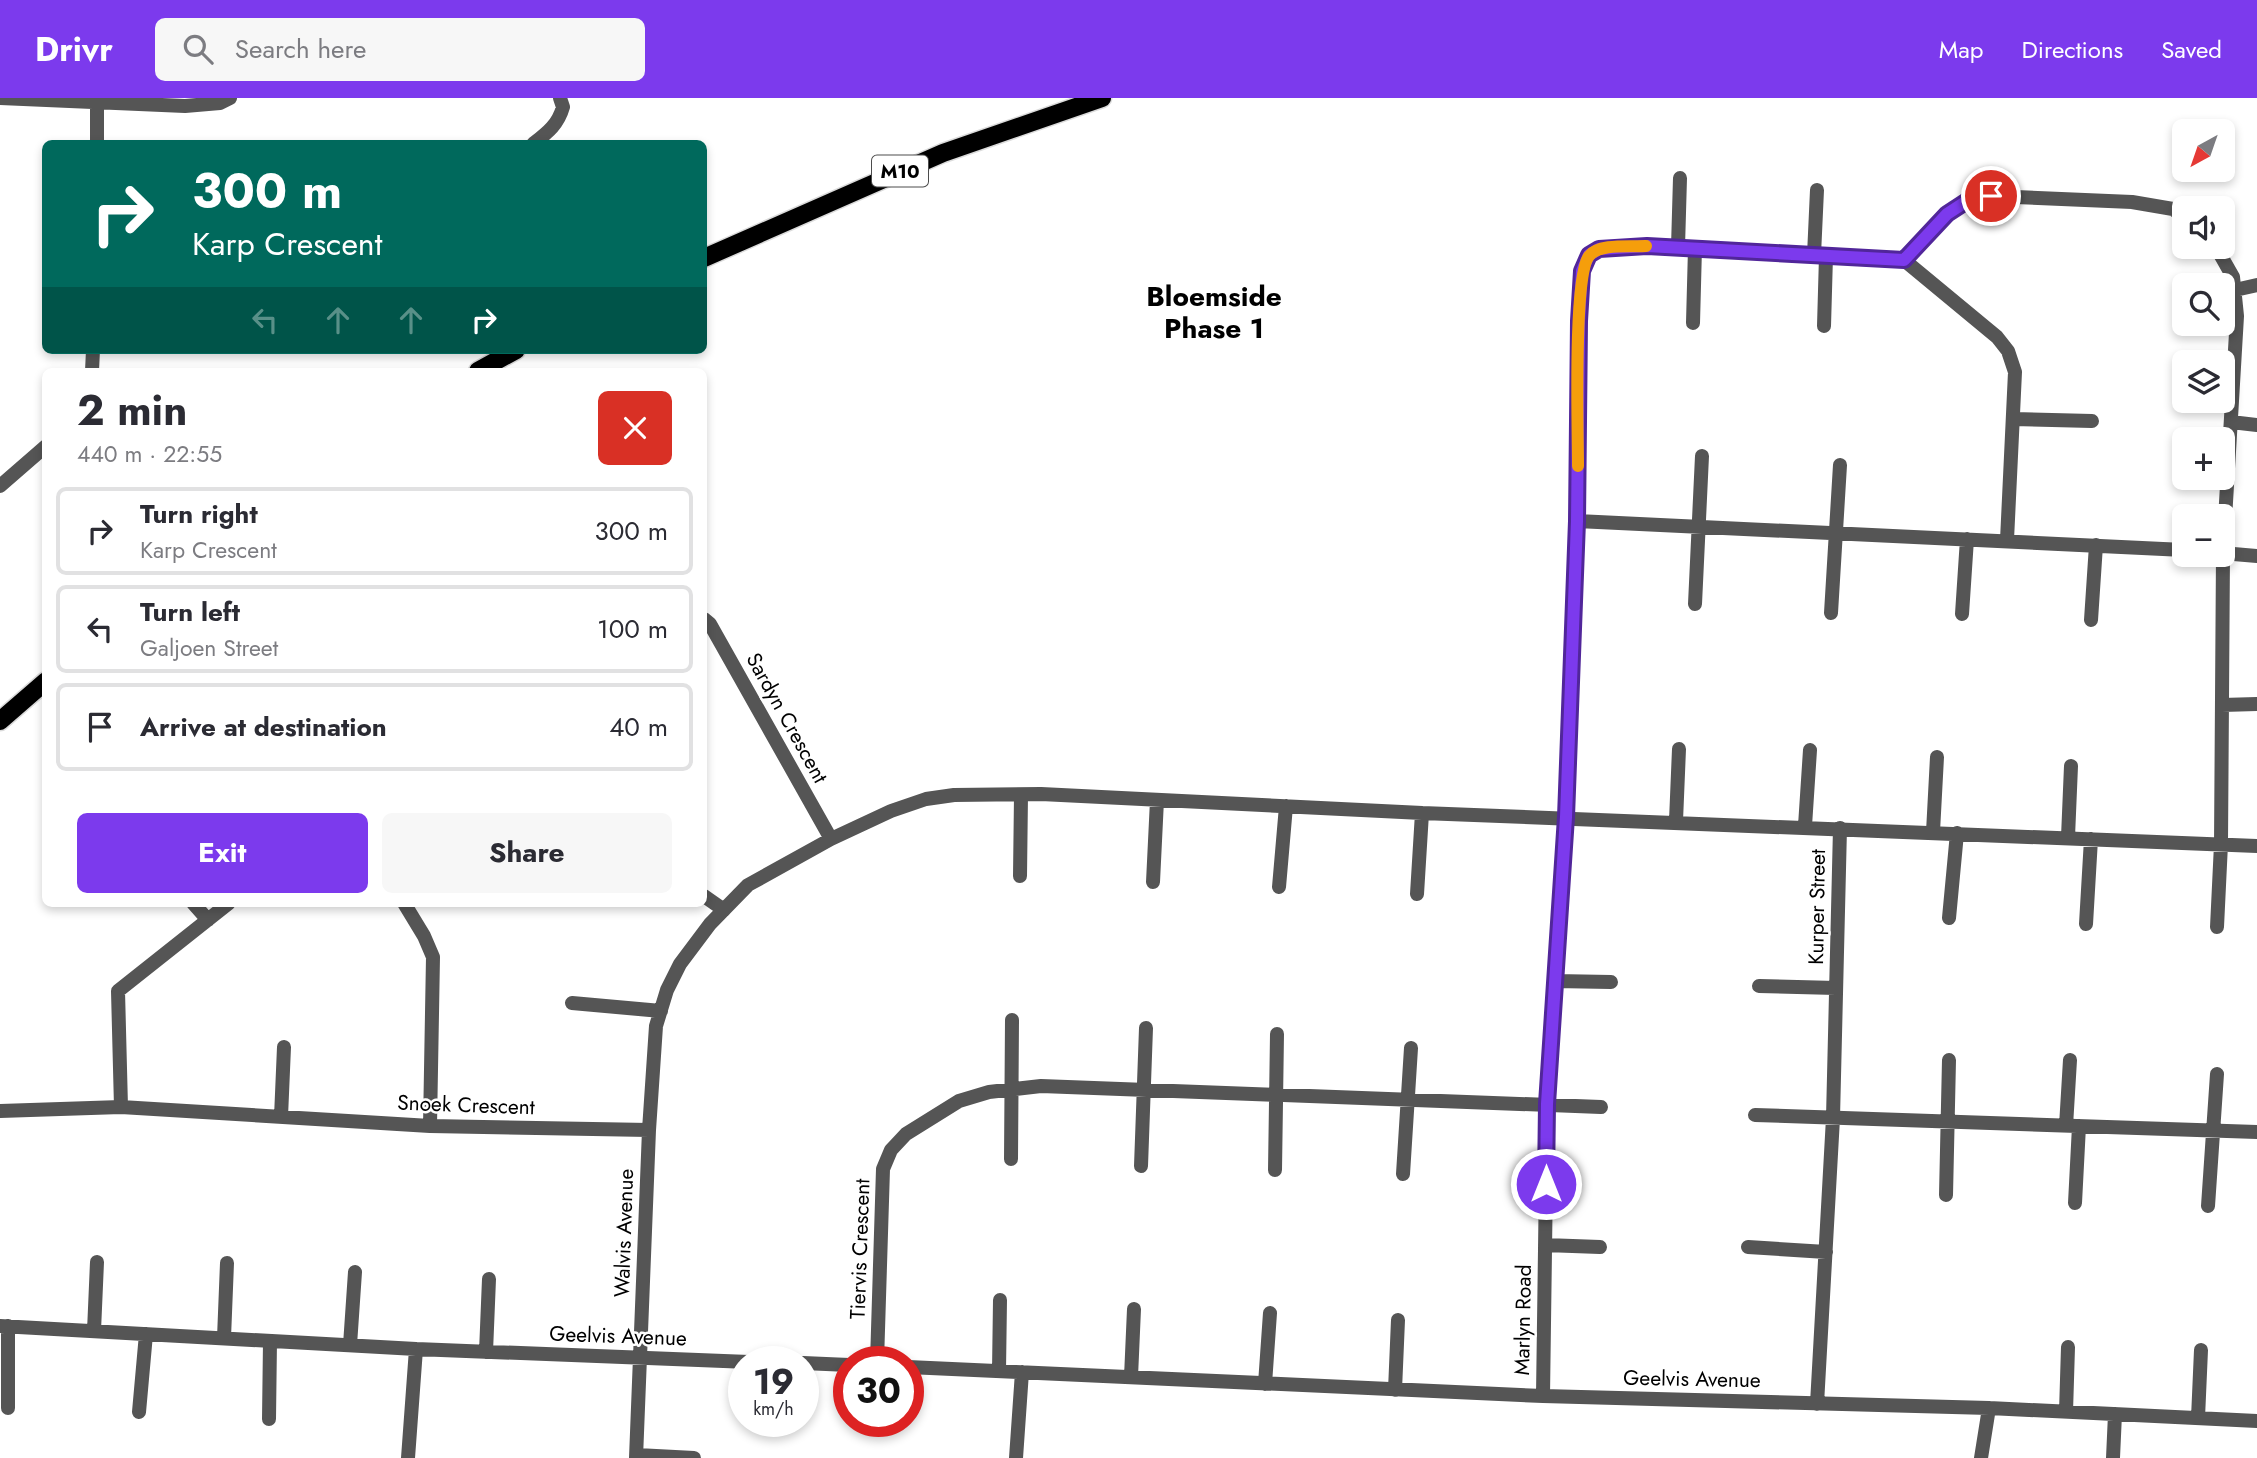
<!DOCTYPE html>
<meta charset="utf-8">
<style>
:root{--surface:#fff;--page:#f7f7f7;--text:#2b2b33;--muted:#7c7c81;--line:#e1e1e2;--accent:#7c3aed}
body{margin:0;font-family:Jost,sans-serif;background:var(--page);color:var(--text);height:100vh;display:flex;flex-direction:column;font-size:26px;white-space:nowrap}
*{box-sizing:border-box;margin:0}
p{font-size:23px;color:var(--muted)}
.icon{flex:none;width:38px;height:38px;fill:none;stroke:currentColor;stroke-width:2;stroke-linecap:round;stroke-linejoin:round}
.map{position:relative;flex:1;overflow:hidden}
.drawer{position:absolute;left:42px;top:270px;width:665px;height:539px;display:flex;flex-direction:column;background:var(--surface);border-radius:10px;box-shadow:0 4px 10px #0003}
.drawer>*{flex:none}
.banner{position:absolute;left:42px;top:42px;width:665px;height:214px;border-radius:10px;box-shadow:0 4px 10px #0003;background:#00695c;color:#fff;overflow:hidden}
.needle{width:46px;rotate:220deg}
.buttons{position:absolute;left:2172px;top:21px;display:grid;gap:14px}
.buttons a{display:grid;place-items:center;width:63px;height:63px;border-radius:10px;background:var(--surface);box-shadow:0 4px 10px #0003;font-size:35px}
.speed{position:absolute;left:728px;top:1248px;display:flex;gap:14px;font-size:35px;font-weight:700;text-align:center}
.speed>*{display:grid;place-content:center;width:91px;height:91px;border-radius:50%;background:var(--surface);box-shadow:0 4px 10px #0003;line-height:1}
.speed small{font-size:18px;font-weight:400}
.speed .limit{border:10px solid #d22;background:#fff;color:#111}
.pin{position:absolute;display:grid;place-items:center;width:60px;height:60px;color:#fff;margin:-30px;border:4px solid #fff;border-radius:50%;box-shadow:0 2px 7px #0007}
.me{position:absolute;width:77px;margin:-38px;rotate:0deg;stroke-linejoin:round;filter:drop-shadow(0 0 5px #0008)}
.turn{display:flex;align-items:center;gap:24px;height:147px;padding:0 35px;font-size:32px}
.turn .icon{width:91px;height:91px;stroke-width:2.5}
.turn b{display:block;font-size:49px;line-height:60px}
.lanes{display:flex;align-items:center;height:66px;padding:0 35px;background:#0003;justify-content:center;gap:35px;direction:ltr}
.lanes .off{opacity:.35}
.round{display:grid;place-items:center;flex:none;width:74px;height:74px;border-radius:10px;background:var(--page)}
.headline{display:flex;align-items:center;justify-content:space-between;height:119px;padding:0 35px}
h1{font-size:42px;font-weight:700;line-height:52px}
.cta{display:flex;gap:14px;margin-top:auto;padding:14px 35px}
.cta a{flex:1;height:80px;border-radius:10px;background:var(--accent);color:#fff;font-size:28px;font-weight:700;line-height:80px;text-align:center}
.cta a+a{background:var(--page);color:var(--text)}
ul{padding:0;list-style:none}
li{display:flex;align-items:center;gap:21px;height:88px;margin:0 14px 10px;padding:0 21px;border:4px solid var(--line);border-radius:10px}
li div{flex:1}
li b{display:block;font-size:26px}
li em{font-style:normal}
header{display:flex;align-items:center;gap:42px;box-sizing:border-box;height:98px;padding:0 35px;background:var(--accent);color:#fff}
header strong{font-size:33px}
nav{display:flex;gap:38px;margin-inline-start:auto;font-size:24px}
.search{width:490px;height:63px;background:var(--page);display:flex;align-items:center;gap:18px;box-sizing:border-box;padding:0 24px;border-radius:10px;color:var(--muted);font-size:26px}
.map>svg:first-child{display:block}
.lines{fill:none;stroke-linecap:round;stroke-linejoin:round}
.primary-casing{stroke:#dbdbdb;stroke-width:21}
.street{stroke:#555;stroke-width:14}
.primary{stroke:#000;stroke-width:18}
.route-casing{stroke:#51269a;stroke-width:18}
.route{stroke:#7c3aed;stroke-width:12}
.slow{stroke:#f59e0b;stroke-width:12}
.labels{text-anchor:middle;stroke-width:5;stroke-linejoin:round;paint-order:stroke}
.shield{fill:#fff;stroke:#4c4c4c;stroke-width:2}
.shield-label{font-size:19px;font-weight:bold;fill:#000}
.street-label{font-size:21px;fill:#000;stroke:#fff}
.district-label{font-size:28px;font-weight:bold;fill:#000;stroke:#fff}
</style>
<header>
<strong>Drivr</strong>
<div class="search"><svg class="icon" aria-label="search" viewBox="0 0 24 24"><circle cx="10" cy="10" r="6"/><path d="M15 15l6 6"/></svg>Search here</div>
<nav><a>Map</a><a>Directions</a><a>Saved</a></nav>
</header>
<div class="map">
<svg width="2257" height="1360" viewBox="0 0 2257 1360">
<rect width="100%" height="100%" fill="#fff"/>
<g class="lines">
<defs>
<path id="primary" d="M704,160l239,-105 159,-55
M478,273l38,-21
M0,623l46,-40"/>
</defs>
<use href="#primary" class="primary-casing"/>
<path class="street" d="M0,0l185,8 35,-3 10,-5
M97,46v-41
M533,46c14,-11 25,-19 30,-37l-3,-9
M1678,149l2,-69
M2216,149l17,30 4,39 -14,237 -2,291 -4,83
M1814,157l3,-65
M1904,162l43,-46 23,-15 21,-3 141,6 41,7 11,8
M2235,192l22,-5
M1693,225l2,-75
M1824,228l2,-70
M92,273l1,-21
M2013,321l79,2
M2231,324l26,3
M0,388l46,-40
M1577,423l607,29
M2222,455l35,3
M1695,506l7,-148
M1831,515l9,-148
M1962,516l5,-75
M704,521l6,5 121,215
M2091,522l5,-75
M2222,607l35,-1
M1676,723l3,-72
M1805,728l5,-76
M1933,734l4,-75
M2068,739l3,-71
M1020,778l1,-81
M1153,784l4,-82
M1279,789l7,-81
M1417,796l5,-81
M704,798l20,14
M193,805l15,17
M404,805l20,33 9,21 -3,169
M1949,820l8,-85
M2086,826l5,-85
M1555,883l56,1
M1759,888l77,2
M572,905l89,8
M121,1009l-3,-116 111,-88
M0,1013l121,-4 309,19 219,4
M1755,1017l502,17
M281,1019l3,-70
M2066,1028l4,-66
M1011,1061l1,-139
M1141,1068l5,-138
M1275,1072l2,-136
M1403,1076l8,-126
M1946,1097l3,-135
M2075,1105l4,-77
M2208,1108l9,-132
M1545,1147l55,2
M1748,1149l78,5
M0,1228l416,23 333,13
M94,1233l3,-69
M224,1240l3,-75
M350,1247l5,-73
M486,1254l3,-73
M877,1264l6,-193 8,-19 15,-16 53,-33 30,-9 52,-6 560,21
M803,1265l46,2
M908,1269l635,29 446,12 268,13
M999,1273l1,-71
M1131,1279l3,-68
M1265,1286l5,-71
M1395,1292l3,-70
M1543,1298l4,-292 19,-287 11,-296 2,-200 3,-50 7,-16 10,-6 49,-4 256,15 93,77 11,14 7,21 -8,168
M1817,1306l16,-286 7,-290
M8,1310v-82
M139,1314l7,-78
M2066,1314l2,-65
M2198,1320l3,-68
M269,1321l1,-78
M637,1357l57,3
M408,1360l8,-109
M636,1360l13,-328 7,-104 11,-36 13,-26 30,-40 38,-39 83,-46 60,-28 35,-12 28,-4 87,-1 381,19 835,33
M1016,1360l6,-86
M1981,1360l8,-50
M2113,1360l2,-44"/>
<use href="#primary" class="primary"/>
</g>
<g class="lines">
<defs>
<path id="route" d="M1546,1086l1,-80 19,-287 11,-296 2,-200 3,-50 7,-16 10,-6 48,-3 257,14 43,-46 23,-15 21,-3"/>
</defs>
<use href="#route" class="route-casing"/>
<use href="#route" class="route"/>
<path class="slow" d="M1578,368c0,-34 -5,-190 11,-210 10,-13 42,-9 57,-10"/>
</g>
<g class="labels">
<rect class="shield" x="872" y="57.5" width="56" height="31" rx="5"/>
<g class="shield-label">
<text x="900" y="80">M10</text>
</g>
<g class="street-label">
<text transform="translate(787 620) rotate(61)" y="7">Sardyn Crescent</text>
<text transform="translate(1817 809) rotate(-89)" y="7">Kurper Street</text>
<text transform="translate(466 1007) rotate(2)" y="7">Snoek Crescent</text>
<text transform="translate(624 1135) rotate(-88)" y="7">Walvis Avenue</text>
<text transform="translate(860 1151) rotate(-88)" y="7">Tiervis Crescent</text>
<text transform="translate(1523 1222) rotate(-89)" y="7">Marlyn Road</text>
<text transform="translate(618 1238) rotate(2)" y="7">Geelvis Avenue</text>
<text transform="translate(1692 1281) rotate(1)" y="7">Geelvis Avenue</text>
</g>
<g class="district-label">
<text x="1214" y="208">Bloemside<tspan x="1214" dy="32">Phase 1</tspan></text>
</g>
</g>
</svg>
<div class="buttons">
<a><svg class="needle" viewBox="-14 -14 28 28"><path d="M0-13l5 13h-10z" fill="#e53935"/><path d="M0 13l5-13h-10z" fill="#7c7c81"/></svg></a>
<a><svg class="icon" aria-label="sound" viewBox="0 0 24 24"><path d="M4 9h4l5-4v14l-5-4H4zM17 9q2 3 0 6"/></svg></a>
<a><svg class="icon" aria-label="search" viewBox="0 0 24 24"><circle cx="10" cy="10" r="6"/><path d="M15 15l6 6"/></svg></a>
<a><svg class="icon" aria-label="layers" viewBox="0 0 24 24"><path d="M12 4l9 5-9 5-9-5zM3 14l9 5 9-5"/></svg></a>
<a>+</a>
<a>−</a>
</div>
<div class="speed"><div>19<small>km/h</small></div><div class="limit">30</div></div>
<div class="pin" style="left:1991px;top:98px;background:#d93025"><svg class="icon" aria-label="arrive" viewBox="0 0 24 24"><path d="M6 21V4h12l-3 4 3 4H6"/></svg></div>
<svg class="me" style="left:1546px;top:1086px" viewBox="-20 -20 40 40"><circle r="17" fill="#7c3aed" stroke="#fff" stroke-width="3"/><path d="M0-11L8 9 0 5-8 9z" fill="#fff"/></svg>
<div class="banner">
<div class="turn"><svg class="icon" aria-label="right" viewBox="0 0 24 24"><path d="M7 20v-9h11M14 6l5 5-5 5"/></svg><div><b>300 m</b>Karp Crescent</div></div>
<div class="lanes"><svg class="icon off" aria-label="left" viewBox="0 0 24 24"><path d="M17 20v-9H6M10 6l-5 5 5 5"/></svg><svg class="icon off" aria-label="ahead" viewBox="0 0 24 24"><path d="M12 20V5M6 11l6-6 6 6"/></svg><svg class="icon off" aria-label="ahead" viewBox="0 0 24 24"><path d="M12 20V5M6 11l6-6 6 6"/></svg><svg class="icon" aria-label="right" viewBox="0 0 24 24"><path d="M7 20v-9h11M14 6l5 5-5 5"/></svg></div>
</div>
<section class="drawer">
<div class="headline"><div><h1>2 min</h1><p>440 m · 22:55</p></div><a class="round" style="background:#d93025;color:#fff"><svg class="icon" aria-label="close" viewBox="0 0 24 24"><path d="M6 6l12 12M18 6L6 18"/></svg></a></div>
<ul>
<li><svg class="icon" aria-label="right" viewBox="0 0 24 24"><path d="M7 20v-9h11M14 6l5 5-5 5"/></svg><div><b>Turn right</b><p>Karp Crescent</p></div><em>300 m</em></li>
<li><svg class="icon" aria-label="left" viewBox="0 0 24 24"><path d="M17 20v-9H6M10 6l-5 5 5 5"/></svg><div><b>Turn left</b><p>Galjoen Street</p></div><em>100 m</em></li>
<li><svg class="icon" aria-label="arrive" viewBox="0 0 24 24"><path d="M6 21V4h12l-3 4 3 4H6"/></svg><div><b>Arrive at destination</b></div><em>40 m</em></li>
</ul>
<div class="cta"><a>Exit</a><a>Share</a></div>
</section>
</div>
